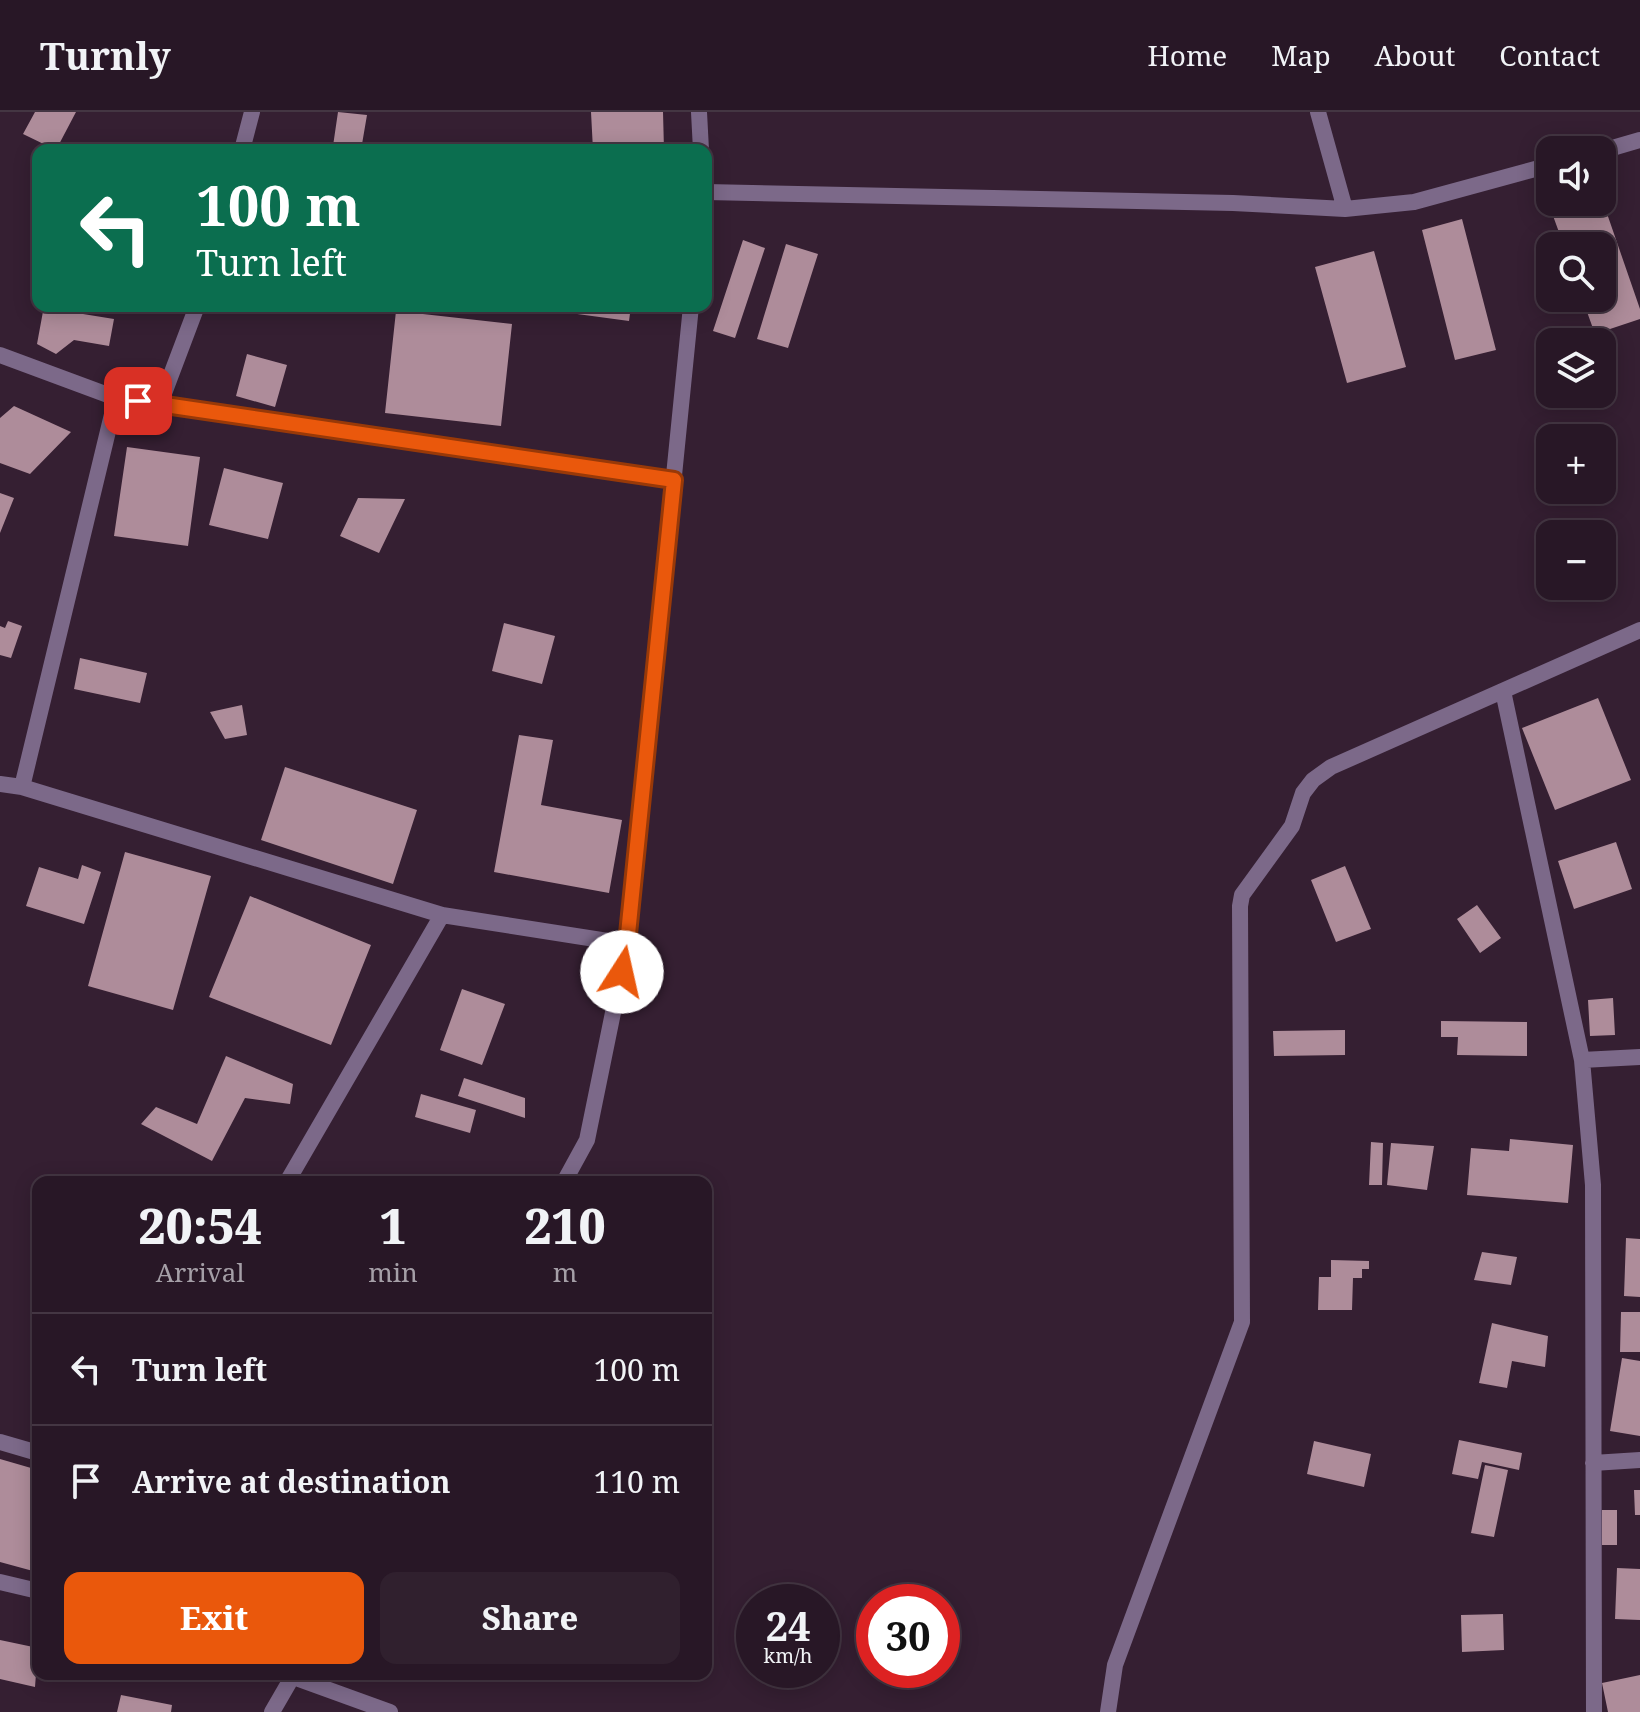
<!DOCTYPE html>
<meta charset="utf-8">
<style>
:root{--surface:#281726;--page:#30202e;--text:#f1f3f6;--muted:#a59fa7;--line:#443643;--accent:#ea580c}
body{margin:0;font-family:"Noto Serif",serif;background:var(--page);color:var(--text);height:100vh;display:flex;flex-direction:column;font-size:30px;white-space:nowrap}
*{box-sizing:border-box;margin:0}
p{font-size:26px;color:var(--muted)}
.icon{flex:none;width:44px;height:44px;fill:none;stroke:currentColor;stroke-width:2;stroke-linecap:round;stroke-linejoin:round}
.map{position:relative;flex:1;overflow:hidden}
.panel{position:absolute;left:32px;top:1064px;width:680px;height:504px;display:flex;flex-direction:column;background:var(--surface);border-radius:16px;box-shadow:0 4px 20px #0003,0 0 0 2px var(--line)}
.panel>*{flex:none}
.hud{position:absolute;left:32px;top:32px;width:680px;height:168px;border-radius:16px;box-shadow:0 4px 20px #0003,0 0 0 2px var(--line);background:#0b6e4f;color:#fff;overflow:hidden}
.fabs{position:absolute;left:1536px;top:24px;display:grid;gap:16px}
.fabs a{display:grid;place-items:center;width:80px;height:80px;border-radius:16px;background:var(--surface);box-shadow:0 4px 20px #0003,0 0 0 2px var(--line);font-size:40px}
.speed{position:absolute;left:736px;top:1472px;display:flex;gap:16px;font-size:40px;font-weight:700;text-align:center}
.speed>*{display:grid;place-content:center;width:104px;height:104px;border-radius:50%;background:var(--surface);box-shadow:0 4px 20px #0003,0 0 0 2px var(--line);line-height:1}
.speed small{font-size:20px;font-weight:400}
.speed .limit{border:12px solid #d22;background:#fff;color:#111}
.pin{position:absolute;display:grid;place-items:center;width:68px;height:68px;color:#fff;margin:-34px;border-radius:16px;box-shadow:0 4px 12px #0006}
.me{position:absolute;width:88px;margin:-44px;rotate:10deg;stroke-linejoin:round;filter:drop-shadow(0 0 6px #0008)}
.turn{display:flex;align-items:center;gap:28px;height:168px;padding:0 32px;font-size:36px}
.turn .icon{width:104px;height:104px;stroke-width:2.5}
.turn b{display:block;font-size:56px;line-height:68px}
.eta{display:flex;justify-content:space-evenly;align-items:center;height:136px;text-align:center}
.eta b{font-size:48px;font-weight:800;line-height:56px}
.primary-button{display:flex;gap:16px;margin-top:auto;padding:16px 32px}
.primary-button a{flex:1;height:92px;border-radius:16px;background:var(--accent);color:#fff;font-size:32px;font-weight:800;line-height:92px;text-align:center}
.primary-button a+a{background:var(--page);color:var(--text)}
ul{padding:0;list-style:none}
li{display:flex;align-items:center;gap:24px;height:112px;padding:0 32px;border-top:2px solid var(--line)}
li div{flex:1}
li b{display:block;font-size:30px}
li em{font-style:normal}
header{display:flex;align-items:center;gap:48px;box-sizing:border-box;height:112px;padding:0 40px;background:var(--surface);border-bottom:2px solid var(--line)}
header strong{font-size:38px}
nav{display:flex;gap:44px;margin-inline-start:auto;font-size:28px}
.map>svg:first-child{display:block}
.building{fill:#ae8c9a}
.lines{fill:none;stroke-linecap:round;stroke-linejoin:round}
.minor{stroke:#7c6989;stroke-width:16}
.route-casing{stroke:#983908;stroke-width:20}
.route{stroke:#ea580c;stroke-width:14}
</style>
<header>
<strong>Turnly</strong>
<nav><a>Home</a><a>Map</a><a>About</a><a>Contact</a></nav>
</header>
<div class="map">
<svg width="1640" height="1600" viewBox="0 0 1640 1600">
<rect width="100%" height="100%" fill="#351f32"/>
<path class="building" d="M35,0h41l-20,38 -33,-16z
M338,0l29,3 -6,35h-54l1,-8 25,4z
M591,0h72l1,38h-71z
M1548,90h55l37,107v10l-45,15 -13,-36h20v-52h-38z
M1462,107l34,131 -41,10 -33,-130z
M743,128l22,8 -30,90 -22,-7z
M786,132l32,10 -30,94 -31,-9z
M1374,139l32,116 -59,16 -32,-116z
M44,194h41l-2,8 31,5 -5,27 -35,-6 -18,14 -19,-10z
M556,194h75l-2,15 -74,-10z
M396,199l116,13 -11,102 -116,-13z
M247,242l40,11 -12,42 -39,-11z
M14,294l57,26 -41,42 -30,-11v-45z
M127,335l73,10 -12,89 -74,-10z
M224,356l59,15 -15,56 -59,-14z
M0,381l14,5 -14,35z
M358,386l47,1 -26,54 -39,-17z
M8,509l14,5 -11,32 -11,-3v-29l5,2z
M504,511l51,13 -13,48 -50,-13z
M80,546l67,15 -7,30 -66,-14z
M1598,586l33,82 -76,30 -33,-82z
M242,593l5,30 -22,4 -15,-27z
M519,623l34,5 -12,65 81,15 -13,73 -115,-21z
M285,655l132,43 -24,74 -132,-44z
M1616,730l16,47 -58,20 -16,-48z
M125,740l86,24 -38,134 -85,-24z
M82,753l19,7 -17,52 -58,-18 13,-39 39,12z
M1345,754l26,63 -35,13 -25,-62z
M250,784l121,49 -40,100 -122,-48z
M1477,793l24,33 -21,15 -23,-34z
M462,877l43,15 -23,61 -42,-15z
M1613,886l2,37 -25,1 -2,-36z
M1441,909l86,1v34l-70,-1 1,-18h-17z
M1345,918v25l-71,1 -1,-25z
M226,944l67,28 -3,20 -45,-6 -33,63 -71,-37 15,-17 41,17z
M464,966l61,20v20l-67,-22z
M421,982l55,16 -6,23 -55,-16z
M1510,1027l63,6 -5,58 -101,-8 4,-47 38,3z
M1371,1030l12,1 -1,42h-13z
M1391,1031l43,3 -7,44 -40,-5z
M1626,1126l14,1v58l-16,-1z
M1482,1140l35,5 -6,28 -37,-5z
M1331,1148l38,1v8h-7v9h-9l-1,32h-34l1,-33h12z
M1621,1200h19v40h-20z
M1492,1211l56,13 -3,31 -33,-6 -5,27 -28,-5z
M1622,1246l18,3v75l-30,-5z
M1459,1328l63,13 -3,17 -37,-8 -4,17 -26,-5z
M1314,1329l57,13 -7,33 -57,-13z
M0,1347l38,11v83l-5,18 -33,-9z
M1485,1353l23,5 -14,67 -23,-4z
M1634,1378h6v25h-5z
M1602,1398h15v35h-15z
M1617,1456l23,1v51l-25,-1z
M1503,1502l1,36 -42,2 -1,-37z
M0,1528l38,8 -3,39 -35,-8z
M1640,1563v37h-32l-6,-29z
M121,1583l51,10 -1,7h-54z"/>
<g class="lines">
<path class="minor" d="M699,0l2,38
M1318,0l27,97
M242,38l10,-38
M1602,39l38,-11
M706,80l527,11 112,6 69,-7 136,-37
M0,243l116,43 558,82
M160,292l37,-98
M1503,579l79,369 11,125 1,527
M0,672l22,3 420,128 185,29
M22,675l94,-389
M1582,948l58,-3
M287,1070l155,-267
M564,1070l23,-42 40,-196 64,-638
M0,1330l38,11
M1593,1351l47,-3
M0,1470l38,9
M285,1562l105,38
M272,1600l22,-38
M1108,1600l7,-47 127,-343 -2,-416 2,-11 50,-69 11,-33 10,-13 18,-13 309,-137"/>
</g>
<g class="lines">
<defs>
<path id="route" d="M138,289l536,79 -47,464 -5,28"/>
</defs>
<use href="#route" class="route-casing"/>
<use href="#route" class="route"/>
</g>
</svg>
<div class="fabs">
<a><svg class="icon" aria-label="sound" viewBox="0 0 24 24"><path d="M4 9h4l5-4v14l-5-4H4zM17 9q2 3 0 6"/></svg></a>
<a><svg class="icon" aria-label="search" viewBox="0 0 24 24"><circle cx="10" cy="10" r="6"/><path d="M15 15l6 6"/></svg></a>
<a><svg class="icon" aria-label="layers" viewBox="0 0 24 24"><path d="M12 4l9 5-9 5-9-5zM3 14l9 5 9-5"/></svg></a>
<a>+</a>
<a>−</a>
</div>
<div class="speed"><div>24<small>km/h</small></div><div class="limit">30</div></div>
<div class="pin" style="left:138px;top:289px;background:#d93025"><svg class="icon" aria-label="arrive" viewBox="0 0 24 24"><path d="M6 21V4h12l-3 4 3 4H6"/></svg></div>
<svg class="me" style="left:622px;top:860px" viewBox="-20 -20 40 40"><circle r="19" fill="#fff"/><path d="M0-13L10 11 0 6-10 11z" fill="#ea580c"/></svg>
<div class="hud">
<div class="turn"><svg class="icon" aria-label="left" viewBox="0 0 24 24"><path d="M17 20v-9H6M10 6l-5 5 5 5"/></svg><div><b>100 m</b>Turn left</div></div>
</div>
<section class="panel">
<div class="eta">
<div><b>20:54</b><p>Arrival</p></div>
<div><b>1</b><p>min</p></div>
<div><b>210</b><p>m</p></div>
</div>
<ul>
<li><svg class="icon" aria-label="left" viewBox="0 0 24 24"><path d="M17 20v-9H6M10 6l-5 5 5 5"/></svg><div><b>Turn left</b></div><em>100 m</em></li>
<li><svg class="icon" aria-label="arrive" viewBox="0 0 24 24"><path d="M6 21V4h12l-3 4 3 4H6"/></svg><div><b>Arrive at destination</b></div><em>110 m</em></li>
</ul>
<div class="primary-button"><a>Exit</a><a>Share</a></div>
</section>
</div>
